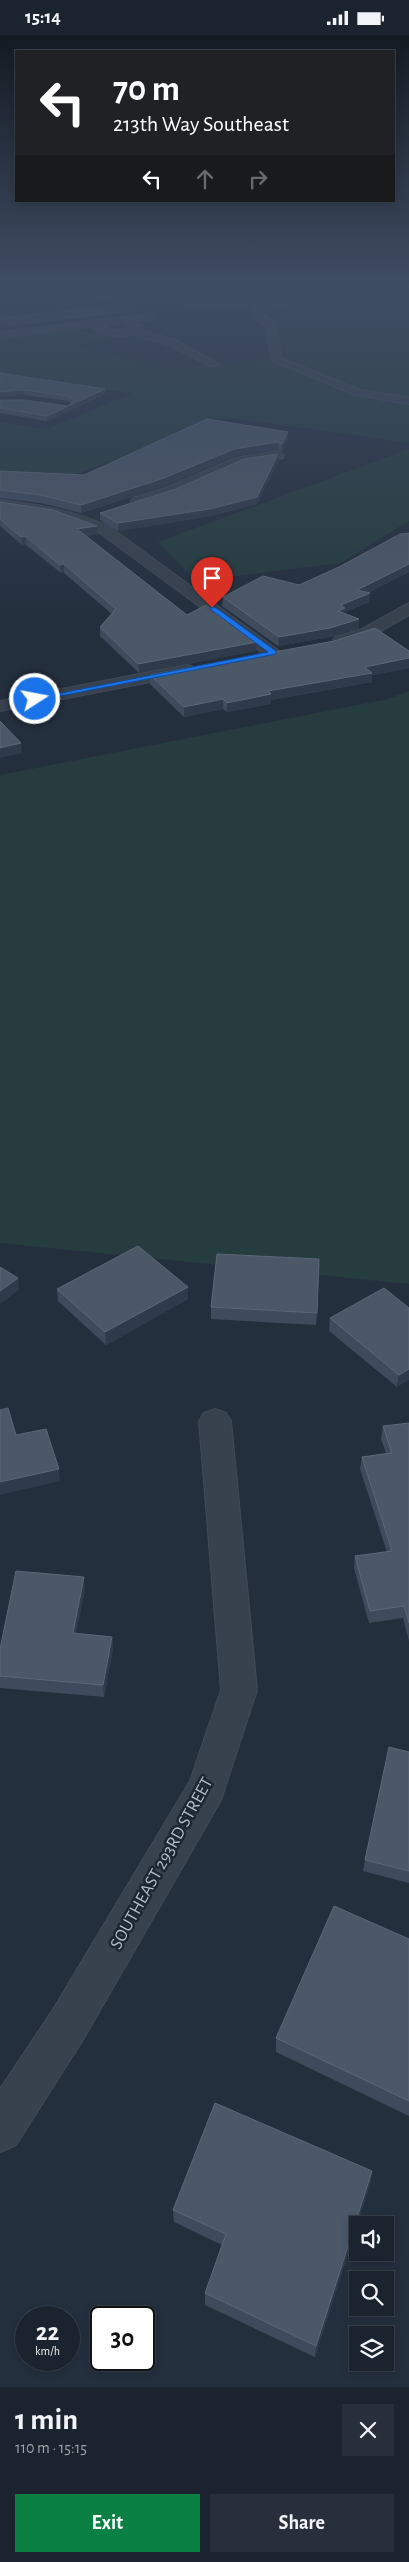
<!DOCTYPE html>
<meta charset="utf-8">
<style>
:root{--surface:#1b232e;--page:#282f3a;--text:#f1f3f6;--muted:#a0a4aa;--line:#39404a;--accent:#0b8043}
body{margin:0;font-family:"Alegreya Sans",sans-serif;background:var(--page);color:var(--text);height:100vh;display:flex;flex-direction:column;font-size:19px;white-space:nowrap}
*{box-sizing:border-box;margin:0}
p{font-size:16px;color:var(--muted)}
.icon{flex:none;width:28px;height:28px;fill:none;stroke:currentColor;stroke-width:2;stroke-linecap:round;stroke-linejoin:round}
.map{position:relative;height:2352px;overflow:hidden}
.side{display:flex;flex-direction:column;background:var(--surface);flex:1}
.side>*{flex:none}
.banner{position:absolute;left:15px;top:15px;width:380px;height:152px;border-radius:0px;box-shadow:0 2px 8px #0003,0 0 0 1px var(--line);background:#202124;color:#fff;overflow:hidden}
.buttons{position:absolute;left:349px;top:2181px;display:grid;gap:10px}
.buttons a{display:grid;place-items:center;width:45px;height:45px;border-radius:0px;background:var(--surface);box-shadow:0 2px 8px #0003,0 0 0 1px var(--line);font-size:25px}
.speed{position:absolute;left:15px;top:2271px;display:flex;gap:10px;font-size:25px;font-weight:700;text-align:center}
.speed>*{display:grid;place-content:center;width:65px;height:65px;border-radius:50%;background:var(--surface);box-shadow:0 2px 8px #0003,0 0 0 1px var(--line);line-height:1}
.speed small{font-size:12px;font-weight:400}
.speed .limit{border:2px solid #111;border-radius:8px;background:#fff;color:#111}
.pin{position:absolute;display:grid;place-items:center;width:42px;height:42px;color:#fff;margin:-51px -21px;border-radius:50% 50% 50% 0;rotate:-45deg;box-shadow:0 0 5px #0007}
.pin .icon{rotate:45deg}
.me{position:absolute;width:55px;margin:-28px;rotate:79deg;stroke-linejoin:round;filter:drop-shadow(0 0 4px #0008)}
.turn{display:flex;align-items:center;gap:18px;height:105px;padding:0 15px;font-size:22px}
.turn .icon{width:65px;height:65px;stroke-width:2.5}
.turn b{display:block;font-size:35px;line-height:42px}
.lanes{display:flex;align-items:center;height:48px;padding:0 15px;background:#0003;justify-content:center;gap:25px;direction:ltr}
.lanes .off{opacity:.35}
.round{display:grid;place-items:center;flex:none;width:52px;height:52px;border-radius:0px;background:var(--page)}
.headline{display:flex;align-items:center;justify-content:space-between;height:85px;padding:0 15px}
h1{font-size:30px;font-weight:600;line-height:38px}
.action{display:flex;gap:10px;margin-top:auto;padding:10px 15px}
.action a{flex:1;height:58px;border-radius:0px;background:var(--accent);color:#fff;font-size:20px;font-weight:600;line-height:58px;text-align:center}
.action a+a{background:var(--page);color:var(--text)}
.status{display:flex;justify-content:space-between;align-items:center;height:35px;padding:0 25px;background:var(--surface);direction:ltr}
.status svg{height:14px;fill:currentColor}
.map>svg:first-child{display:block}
.green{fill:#263c3f}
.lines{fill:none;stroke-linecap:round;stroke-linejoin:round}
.lane-casing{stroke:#414a57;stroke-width:3}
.street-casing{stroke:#414a57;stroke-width:2}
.lane{fill:#38414e;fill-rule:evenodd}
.street{fill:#38414e;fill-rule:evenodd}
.wall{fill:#3f4b5c}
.shaded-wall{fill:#2f3b4b}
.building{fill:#4b5868;stroke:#5c6777}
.route{fill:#1a73e8;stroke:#114b97}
.labels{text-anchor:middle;stroke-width:5;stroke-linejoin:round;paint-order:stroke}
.near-street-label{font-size:18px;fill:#b4bcc9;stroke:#1d2633}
</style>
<div class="status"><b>15:14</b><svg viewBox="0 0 49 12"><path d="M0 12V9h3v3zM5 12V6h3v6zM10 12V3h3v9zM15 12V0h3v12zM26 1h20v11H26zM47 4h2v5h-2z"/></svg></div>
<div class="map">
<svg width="409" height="2352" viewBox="0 0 409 2352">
<rect width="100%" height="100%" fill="#242f3e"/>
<path class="green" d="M143,252h266v156l-184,-26 -154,59 -71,-2v-52l47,7 86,-36 -133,-18v-36l74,-10 35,7 -13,7 -23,1 3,2 92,22 115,-9 -15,-9 -1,-22 8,-21 -84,2z
M409,414v72l-69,42 -144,18 -38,-39z
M409,656v593l-409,-41v-468l388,-76z"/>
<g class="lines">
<defs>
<path id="lane" d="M86,252h9l40,21 -4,2 -122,14 -9,-2v-6l9,2 111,-12z
M329,252h11l-32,13 -48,11 15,14 6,34 78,31 50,8v6l-55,-10 -82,-34 -5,-34 -13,-8 -2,-10 50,-12z
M130,285l10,6 -1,4 35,10 45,24 -8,2 -43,-22 -37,-10 -12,2 -13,-2 -22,-10 4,-3c15,5 27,14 43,7l-5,-5z"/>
<path id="street" d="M150,279l4,1v4l-154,19v-6z
M278,416l6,4 -1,3c-14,3 -29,2 -42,7 -22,9 -87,44 -108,39l-2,-3 2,-3 32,-10 70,-30z
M0,465c38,4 75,11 110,27l172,126 -8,5 -6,-1 -168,-124 -46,-17 -54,-8z
M409,568v12l-35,20 -33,10 -8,-5 2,-3 27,-8z
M186,630l6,1 3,4 -3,4 -192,37v-10z
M215,1374l11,4 5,8 26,269 -36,110 -137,238 -68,107 -16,7v-63l54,-81 136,-227 31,-91 -22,-269 5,-8z"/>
</defs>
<use href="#lane" class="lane-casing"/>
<use href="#street" class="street-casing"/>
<use href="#lane" class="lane"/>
<use href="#street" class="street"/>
</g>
<path class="wall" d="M0,338l105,16v5l-58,27 -47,-8v-13l68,6 3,-3 -3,-2 -44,-6z
M288,404l-6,13 -4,-3 -44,7 -70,30 -83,27 -40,-10 -41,-5v-27l84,4z
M278,426l-21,43 -47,12 -92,15 -18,-11v-7z
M0,467l97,24v8l-11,2 101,79 70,27 -1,9 -117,22 -39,-37v-9l12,-13 -48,-41h-3l-35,-28h-4l-22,-19z
M409,498v39l-41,21 1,9 -24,10v1l14,15 -29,9 -52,9 -56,-40 1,-9 76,-12 40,-18z
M409,616v17l-37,7v7l-101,18v4l-44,8 -4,-3 -39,8 -34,-33v-9z
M57,1254l131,10 -82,46 -48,-44z
M211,1272l106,6 -1,12 -105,-6z
M409,1273l-12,79 -68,-56 1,-13z
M409,1388v218l-6,-23 -34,5 -15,-55 1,-12 32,-4 -27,-83 2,-12 24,-4 -5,-14 2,-13z
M85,1554l-9,44 36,4 1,12 -9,48 -104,-9v-39z
M409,1717v131l-46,-12 2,-11z
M409,1904v177l-133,-64v-14z
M372,2136l-2,13 -55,173 -110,-52v-12l17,-48 -48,-23 -1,-12z"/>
<path class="shaded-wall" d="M105,354v5l-58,27v-5z
M24,355v5l-24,2v-5z
M288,397v7l-6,13v-8z
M278,407v7l-44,7 -70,30 -83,27v-8l153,-56z
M278,419v7l-21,43 -47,12 -92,15v-8z
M97,491v8l-20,3v-8z
M25,501l1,9h-4l-1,-8z
M64,529v9h-3l-1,-8z
M409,529v8l-49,25 10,-4 -1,9 -24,10 -1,5 -6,-6 3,-6 16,-15z
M359,584v9l-29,9 -52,9 1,-9z
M257,607l-1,9 -117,22 -1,-9z
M409,623v10l-37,7v7l-101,18v4l-44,8v-9l41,-12 97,-24z
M223,664v10l-39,8v-10z
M21,708l1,10 -22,5v-10z
M18,1243l1,12 -19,14v-13z
M188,1252v12l-82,46 -1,-13z
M409,1334v11l-12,7 2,-12z
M59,1434l1,12 -60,14v-13z
M84,1542l1,12 -11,56 -1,-12z
M112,1602l1,12 -9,48 -1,-12z
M372,2136l-2,13 -55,173 1,-11z"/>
<path class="building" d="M0,338l105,16 -58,27 -47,-8v-8h24l44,6 7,-6 -7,-4 -44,-6 -24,2z
M207,384l81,13 -6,12 -4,-2 -44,7 -70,29 -83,27 -40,-10 -41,-5v-19l84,4z
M278,419l-21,43 -47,12 -92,14 -18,-10 76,-24 68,-30z
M0,467l53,8 44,16 -20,3 110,86 19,-10 51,37 -119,22 -38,-37 16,-18 -52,-45 -4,1 -35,-29 -4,1 -21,-18z
M409,498v31l-52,26 13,3 -29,12 4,3 -7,3 21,8 -29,9 -51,9 -56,-40 40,-21 36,9 40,-18 61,-33z
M375,593l34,23v7l-44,9 7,6 -104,18 3,3 -44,9 -4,-4 -39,8 -34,-32 184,-34z
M0,686l21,22 -21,5z
M138,1211l50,41 -83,45 -48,-43z
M217,1219l102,5 -2,54 -106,-6z
M0,1232l18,11 -18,13z
M384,1253l25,20v61l-10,6 -69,-57z
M8,1373l8,27 30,-6 13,40 -59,13v-72z
M409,1388v200l-5,-17 -34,5 -15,-55 37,-5 -30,-94 30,-4 -9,-27z
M16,1536l68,6 -11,56 39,4 -9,48 -103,-9v-27z
M389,1712l20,5v119l-44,-11z
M334,1871l75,33v162l-133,-63z
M215,2068l157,68 -56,175 -111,-53 21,-59 -53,-24z"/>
<linearGradient id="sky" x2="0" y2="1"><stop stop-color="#141a22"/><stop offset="0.43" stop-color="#3f4d63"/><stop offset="1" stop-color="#3f4d63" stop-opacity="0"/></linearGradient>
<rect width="409" height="581" fill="url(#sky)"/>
<path class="route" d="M210,572h5l61,44v3l-241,47 -4,-2 237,-47 -58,-43z"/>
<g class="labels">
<g class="near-street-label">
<text transform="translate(161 1828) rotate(-61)" y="6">SOUTHEAST 293RD STREET</text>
</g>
</g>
</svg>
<div class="buttons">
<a><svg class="icon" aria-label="sound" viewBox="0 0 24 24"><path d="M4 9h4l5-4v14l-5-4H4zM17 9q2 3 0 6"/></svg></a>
<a><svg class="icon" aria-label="search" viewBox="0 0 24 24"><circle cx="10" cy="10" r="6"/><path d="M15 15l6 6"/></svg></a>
<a><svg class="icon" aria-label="layers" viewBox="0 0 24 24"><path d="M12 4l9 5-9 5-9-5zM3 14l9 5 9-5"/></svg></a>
</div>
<div class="speed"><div>22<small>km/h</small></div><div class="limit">30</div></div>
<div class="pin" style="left:212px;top:573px;background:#d93025"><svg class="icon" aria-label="arrive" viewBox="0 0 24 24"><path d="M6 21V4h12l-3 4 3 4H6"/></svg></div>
<svg class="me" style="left:35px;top:664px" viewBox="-20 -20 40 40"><circle r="17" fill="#1a73e8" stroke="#fff" stroke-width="3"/><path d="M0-11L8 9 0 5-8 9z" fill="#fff"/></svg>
<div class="banner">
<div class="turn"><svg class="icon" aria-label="left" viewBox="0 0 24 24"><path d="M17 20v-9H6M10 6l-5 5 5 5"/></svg><div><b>70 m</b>213th Way Southeast</div></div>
<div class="lanes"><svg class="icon" aria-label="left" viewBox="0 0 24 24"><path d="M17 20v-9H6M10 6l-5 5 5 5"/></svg><svg class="icon off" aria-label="ahead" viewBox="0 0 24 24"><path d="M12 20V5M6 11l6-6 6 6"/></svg><svg class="icon off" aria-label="right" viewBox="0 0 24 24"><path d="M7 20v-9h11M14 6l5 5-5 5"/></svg></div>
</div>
</div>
<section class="side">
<div class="headline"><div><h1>1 min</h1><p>110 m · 15:15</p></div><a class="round"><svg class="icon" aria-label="close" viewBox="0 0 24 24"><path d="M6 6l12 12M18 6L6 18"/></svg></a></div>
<div class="action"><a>Exit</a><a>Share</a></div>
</section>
